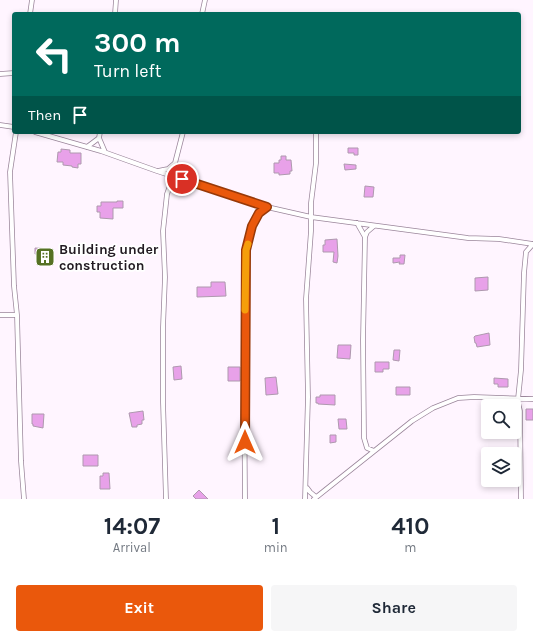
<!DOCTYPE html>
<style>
:root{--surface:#fff;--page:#f6f6f7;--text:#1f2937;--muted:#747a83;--accent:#ea580c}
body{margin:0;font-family:Karla,sans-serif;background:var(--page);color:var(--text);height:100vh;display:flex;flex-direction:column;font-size:15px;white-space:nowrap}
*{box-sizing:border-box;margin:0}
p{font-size:13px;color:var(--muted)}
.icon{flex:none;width:22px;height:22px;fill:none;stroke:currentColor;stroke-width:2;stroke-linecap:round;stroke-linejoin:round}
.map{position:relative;height:499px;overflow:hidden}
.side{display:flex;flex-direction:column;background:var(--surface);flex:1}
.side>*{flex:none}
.guide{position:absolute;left:12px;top:12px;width:509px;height:122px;border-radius:4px;box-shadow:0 2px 6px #0003;background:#00695c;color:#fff;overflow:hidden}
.tools{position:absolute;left:481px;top:399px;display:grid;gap:8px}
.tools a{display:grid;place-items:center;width:40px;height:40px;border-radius:4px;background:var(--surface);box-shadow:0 2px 6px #0003;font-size:20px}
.pin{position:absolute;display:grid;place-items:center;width:34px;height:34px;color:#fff;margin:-17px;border:2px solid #fff;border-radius:50%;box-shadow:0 1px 4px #0007}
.me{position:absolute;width:44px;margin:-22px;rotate:0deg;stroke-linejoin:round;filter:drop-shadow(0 0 3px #0008)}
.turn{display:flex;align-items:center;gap:14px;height:84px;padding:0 16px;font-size:18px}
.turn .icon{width:52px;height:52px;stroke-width:2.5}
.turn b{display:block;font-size:28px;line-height:34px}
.then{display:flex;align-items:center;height:38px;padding:0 16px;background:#0003;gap:8px;font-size:15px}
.eta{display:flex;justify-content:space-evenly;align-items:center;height:68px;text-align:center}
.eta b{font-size:24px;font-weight:700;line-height:28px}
.action{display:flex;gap:8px;margin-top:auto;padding:8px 16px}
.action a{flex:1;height:46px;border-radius:4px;background:var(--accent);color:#fff;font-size:16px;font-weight:700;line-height:46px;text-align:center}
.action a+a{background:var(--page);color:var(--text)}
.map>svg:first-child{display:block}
.building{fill:#e8a1e9;stroke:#ae99ae}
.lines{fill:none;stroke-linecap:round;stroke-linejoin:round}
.street-casing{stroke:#9b869b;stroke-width:5.5}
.street{stroke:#fff;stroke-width:4}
.route-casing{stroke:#983908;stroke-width:10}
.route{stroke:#ea580c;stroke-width:7}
.slow{stroke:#f59e0b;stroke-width:7}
.labels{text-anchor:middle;stroke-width:3.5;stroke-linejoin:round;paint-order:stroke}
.poi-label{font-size:14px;font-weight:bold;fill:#221a22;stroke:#fff;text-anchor:start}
</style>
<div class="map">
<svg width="533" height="499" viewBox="0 0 533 499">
<rect width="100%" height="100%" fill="#fff5ff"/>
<path class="building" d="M348,148h10v7h-4v-2h-6z
M61,149l9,1v3h11v11h-3v4l-6,-1v-1l-9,-1v-3h-6l1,-10h3z
M281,156h5v4h5l1,11h-2v3l-11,1v-2h-5v-10h5v-3h2z
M344,164l12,1v4l-11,1z
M365,186l9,1 -1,10h-9z
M117,201h6v7h-10v11l-13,-1v-6h-3v-6h4v-4h16z
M337,239l1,17 -1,7 -4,-1 1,-10h-11v-7h2v-5z
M35,248l16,1v12l-12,-1 1,-6h-5z
M400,255h5l-1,9h-5l1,-2 -7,1v-5h7z
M488,277v13l-13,1v-13z
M211,282h14l1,14 -29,1v-10h14z
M489,333l1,12 -13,2 -1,-4h-1l-1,-6 1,-1z
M338,345h13l-1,14 -13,-1z
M394,350h6l-1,11 -6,-1z
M375,362h14v7h-6v3h-8z
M181,366l1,13 -8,1 -1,-13z
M228,367h12v14h-12z
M276,377l2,17 -12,1 -1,-17z
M494,378l14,1v8h-10v-3h-4z
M396,387h14v8h-14z
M320,395h15v10l-17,-1v-1h-2v-6h4z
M526,409h7v11h-7z
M143,411l1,9h-2v4l-5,1v2h-5l-3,-14z
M32,414h12l-1,14 -10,-2v-2h-1z
M338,419h8l1,10h-8z
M330,435h6v7l-6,1z
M83,455h15v11h-15z
M103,473h6l1,16h-10v-13h3z
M199,490l9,9h-12l-3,-3z"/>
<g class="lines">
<defs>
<path id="street" d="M30,14l2,-14
M115,14l1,-14
M202,14l3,-14
M0,74l14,-1
M0,125l14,2
M16,132l-6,40 4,114 3,29 4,146 3,38
M35,132l66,19 56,20 110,36 44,10 157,21 31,1 34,5
M99,138l6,14
M87,147l12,-9 1,-6
M175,163l1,9 4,7
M158,171l10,-2 7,-6 8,-31
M357,223l8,14
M374,226l-7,6 -2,5 -2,103 1,98 3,10 7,3
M0,315h17
M518,399l3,-29 3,-97 2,-21 7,-8
M513,400l5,3 2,8 1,88
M307,488l3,4 6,5
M166,499l-3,-97v-75l2,-50 -2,-46 4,-37 3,-8 8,-8
M245,499l-1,-124 2,-125 6,-24 7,-13 8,-6
M305,499l3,-102 -2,-98 5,-68v-28l5,-40v-31
M314,499l98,-78 21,-13 25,-10 16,-1 59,2"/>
</defs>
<use href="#street" class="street-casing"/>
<use href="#street" class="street"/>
</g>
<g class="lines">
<defs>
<path id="route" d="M182,179l85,28 -8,6 -7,13 -6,24 -1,192"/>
</defs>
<use href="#route" class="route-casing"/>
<use href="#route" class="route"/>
<path class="slow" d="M245,310l1,-60 2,-6"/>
</g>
<defs>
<symbol id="building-square" viewBox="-11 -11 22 22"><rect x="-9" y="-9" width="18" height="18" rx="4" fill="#567124" stroke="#fff"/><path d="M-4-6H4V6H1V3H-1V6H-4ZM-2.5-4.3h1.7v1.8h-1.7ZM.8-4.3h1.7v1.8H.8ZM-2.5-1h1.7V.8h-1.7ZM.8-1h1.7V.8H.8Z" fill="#fff"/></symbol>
</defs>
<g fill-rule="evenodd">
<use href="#building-square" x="34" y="246" width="22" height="22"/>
</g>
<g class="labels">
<g class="poi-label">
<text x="59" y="254">Building under<tspan x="59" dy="16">construction</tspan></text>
</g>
</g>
</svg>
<div class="tools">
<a><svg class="icon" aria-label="search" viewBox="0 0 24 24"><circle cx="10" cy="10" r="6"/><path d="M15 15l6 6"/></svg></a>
<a><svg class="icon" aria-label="layers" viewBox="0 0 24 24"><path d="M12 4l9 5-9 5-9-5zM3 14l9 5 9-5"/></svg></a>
</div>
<div class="pin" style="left:182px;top:179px;background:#d93025"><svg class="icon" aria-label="arrive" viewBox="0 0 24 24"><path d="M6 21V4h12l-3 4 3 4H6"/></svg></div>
<svg class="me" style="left:245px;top:442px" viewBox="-20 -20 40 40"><path d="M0-17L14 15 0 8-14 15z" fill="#ea580c" stroke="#fff" stroke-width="4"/></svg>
<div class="guide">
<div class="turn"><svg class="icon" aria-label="left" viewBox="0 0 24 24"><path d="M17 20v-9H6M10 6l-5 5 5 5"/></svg><div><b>300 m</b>Turn left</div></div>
<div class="then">Then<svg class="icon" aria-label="arrive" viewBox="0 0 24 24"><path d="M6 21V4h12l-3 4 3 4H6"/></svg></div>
</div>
</div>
<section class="side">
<div class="eta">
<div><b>14:07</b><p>Arrival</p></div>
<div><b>1</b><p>min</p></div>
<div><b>410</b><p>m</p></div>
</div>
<div class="action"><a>Exit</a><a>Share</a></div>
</section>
